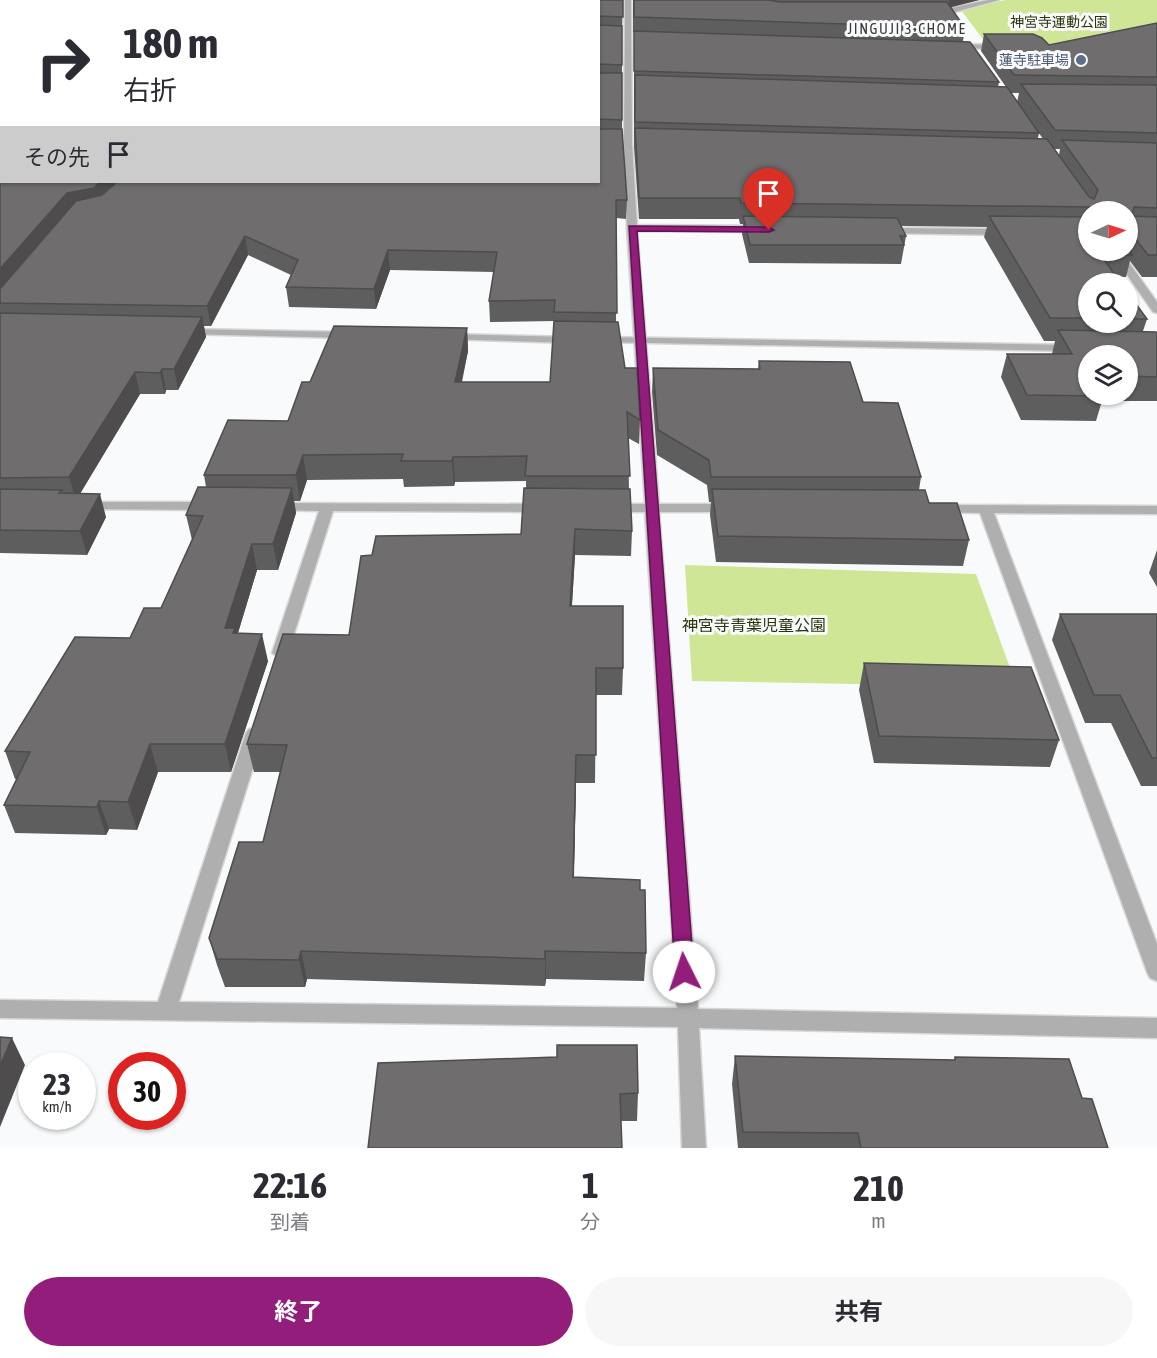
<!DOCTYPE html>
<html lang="ja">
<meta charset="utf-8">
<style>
:root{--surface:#fff;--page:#f7f7f7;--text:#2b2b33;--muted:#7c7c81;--accent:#931d7b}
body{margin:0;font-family:"Asap Condensed","Noto Sans JP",sans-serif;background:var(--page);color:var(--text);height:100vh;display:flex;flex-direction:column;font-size:22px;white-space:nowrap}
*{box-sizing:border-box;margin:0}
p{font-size:20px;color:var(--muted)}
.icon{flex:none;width:33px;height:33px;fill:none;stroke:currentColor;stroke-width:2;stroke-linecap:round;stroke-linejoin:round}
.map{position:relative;height:1148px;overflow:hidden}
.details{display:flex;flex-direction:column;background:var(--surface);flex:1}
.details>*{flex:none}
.banner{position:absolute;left:0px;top:0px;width:600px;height:183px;box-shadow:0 2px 4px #0004;background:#fff;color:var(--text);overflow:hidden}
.needle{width:39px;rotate:86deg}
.fabs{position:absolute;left:1078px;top:201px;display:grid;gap:12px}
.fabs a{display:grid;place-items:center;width:60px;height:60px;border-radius:50%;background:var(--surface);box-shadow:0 2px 4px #0004;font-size:30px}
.speed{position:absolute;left:18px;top:1052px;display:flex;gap:12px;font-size:30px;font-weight:700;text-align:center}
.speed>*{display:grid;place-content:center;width:78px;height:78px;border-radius:50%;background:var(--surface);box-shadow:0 2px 4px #0004;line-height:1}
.speed small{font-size:15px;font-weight:400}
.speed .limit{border:9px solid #d22;background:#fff;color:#111}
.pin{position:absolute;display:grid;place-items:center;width:51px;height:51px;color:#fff;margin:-62px -26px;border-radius:50% 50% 50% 0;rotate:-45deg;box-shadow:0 0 6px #0007}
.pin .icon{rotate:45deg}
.me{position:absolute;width:66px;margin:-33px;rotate:356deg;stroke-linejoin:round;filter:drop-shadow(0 0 4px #0008)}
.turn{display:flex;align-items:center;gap:21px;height:126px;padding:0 24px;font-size:27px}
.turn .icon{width:78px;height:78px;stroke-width:2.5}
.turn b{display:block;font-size:42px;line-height:51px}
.then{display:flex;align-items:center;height:57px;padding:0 24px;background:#0003;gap:12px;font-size:22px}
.eta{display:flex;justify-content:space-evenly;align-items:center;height:102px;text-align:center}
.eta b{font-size:36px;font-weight:700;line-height:42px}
.button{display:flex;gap:12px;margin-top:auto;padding:12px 24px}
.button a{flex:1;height:69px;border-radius:36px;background:var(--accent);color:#fff;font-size:24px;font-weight:700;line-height:69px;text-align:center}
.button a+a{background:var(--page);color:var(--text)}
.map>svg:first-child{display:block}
.green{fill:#cee695}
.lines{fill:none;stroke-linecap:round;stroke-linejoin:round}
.minor-casing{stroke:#d7d7d8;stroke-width:3}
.tertiary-casing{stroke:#d7d7d8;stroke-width:3}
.minor{fill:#b0afaf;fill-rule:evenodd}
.tertiary{fill:#b0afaf;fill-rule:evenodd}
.wall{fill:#5f5e5f;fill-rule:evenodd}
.shaded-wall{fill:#4e4c4d}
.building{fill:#6f6d6e;stroke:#4e4c4d;stroke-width:1.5}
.route{fill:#931d7b;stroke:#601350;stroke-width:1.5}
.service-dot{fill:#5c6f8a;stroke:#f9fafb;stroke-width:2}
.labels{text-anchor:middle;stroke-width:6;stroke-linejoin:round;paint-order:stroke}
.far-park-label{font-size:14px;fill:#2b350b;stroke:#f9fafb}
.far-service-label{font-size:14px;fill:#4e5e75;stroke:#f9fafb;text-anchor:end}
.far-neighbourhood-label{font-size:15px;letter-spacing:1.5px;fill:#3a3a3b;stroke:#f9fafb}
.park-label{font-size:16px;fill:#2b350b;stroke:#f9fafb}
</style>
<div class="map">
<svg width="1157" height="1148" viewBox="0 0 1157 1148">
<rect width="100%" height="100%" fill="#f9fafb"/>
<path class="green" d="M1005,0h152v29l-73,16 -99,-3 -24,-32z
M685,565l291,9 41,113 -325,-6z"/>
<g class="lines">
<defs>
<path id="minor" d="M625,0h6l1,142 5,83 125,1 5,3 -5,3 -125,-1 22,273h72l7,4 -7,4h-72l39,497 459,9v20l-458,-10 7,120h-24l-4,-121 -678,-9v-18l158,2 88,-269 3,-4h12l3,4 -85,269 498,6 -32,-496h-34l-7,-4 7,-4h34l-18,-276 -3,-86z
M988,0h11l-51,14 -17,-2z
M955,44l48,1 4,2 -4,2 -51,-1z
M885,228l120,1 5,3 -5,3 -124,-2 -1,-2z
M1110,250h10l37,52v11l-4,-1z
M83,502h126l7,4 -7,4 -131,-1 -2,-3z
M275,503l267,1 7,4 -7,4 -209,-1 -45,142 -8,5 -8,-5 47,-142 -49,-1 -2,-3z
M938,505l219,1v8l-163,-1 163,431v37l-7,-3 -3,-6 -167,-459 -47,-1 -2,-3 2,-3z"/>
<path id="tertiary" d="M186,329l162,3 6,3 -6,3 -166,-4 -2,-2z
M447,334l126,3 6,3 -6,3 -130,-4v-4z
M603,337l471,8 6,3 -6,3 -475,-9 -2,-2z"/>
</defs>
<use href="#minor" class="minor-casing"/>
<use href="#tertiary" class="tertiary-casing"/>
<use href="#minor" class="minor"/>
<use href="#tertiary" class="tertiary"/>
</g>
<path class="wall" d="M623,0l-1,32v97l5,71 -1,19 -10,-1v104l9,46 15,52 -1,24 -11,-6 1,51 3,42 -1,25 -56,-1 -3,51 51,62 -1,27h-26l-1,88h-19l-2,94 66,13 6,63 -2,28 -98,-2 -1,7 -238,-7 -2,8h-80l-8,-22 -8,-27 54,-96 17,-70h-26l-7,-28 102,-109 23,-80 149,-21 5,-46v-7l-71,1 -1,4 -50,1 -1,-8 -96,1 -7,21h-6l2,12 -18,57h-21l-19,63 30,28 -37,111h-73l-21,58 -28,-1 -3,6 -91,-2 -11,-28 13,-26h-2l-10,-28 125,-113 31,-30 31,-68 -6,-25 20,-28 -2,-12 84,-54 22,-39 157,-54 1,23 -6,31h88l4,-61 -64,1 -1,-21 5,-29 -104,-2 -14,39 -87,-2 -3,-20 5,-12 -43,-20 -37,71h-7l2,11 -28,53h-12l-1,4h-25l-60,100 26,23 -19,38 -87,-2v-527l2,156h596v-180z
M633,0h346l-28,7 14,21 -2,13 36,41 -1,5h8l-25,-36 3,-17 65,11 108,-22v254h-15l-12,-16 -4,16h-10l-27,7v38h39v-29l19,26 -4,12 14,2v68h-55l-6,20 -75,-1 -20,-43 6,-23h45l3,-13h-11l-60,-104 3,-10 -86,-1 5,10 -5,28 -152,-1 -7,-29 1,-10h-3l-1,-5h-100l-5,-72v-115h-1zM1011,93h8l-2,9zM1023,110l20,29 -5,-1 1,-5zM1054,149h6l-1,6zM1089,212h39v38h-39zM1089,356h39v38h-39z
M759,361l104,41 58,75 -2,13 10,13 40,37 -6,26 -247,-4 -6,-47 1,-13h-2l-2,-17 -50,-30 -5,-63 1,-24 105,1z
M1157,550v37l-8,-14z
M1060,614h97v172h-16l-30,-63h-26l-33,-83z
M864,663l195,77 -9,27 -176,-4 -15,-73z
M735,1056l219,4 1,-3 127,41 26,50h-370l-6,-64z
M557,1057l81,36 -1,28h-16z"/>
<path class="shaded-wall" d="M949,0h30l-31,8z
M100,182h22l-122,114v-27l67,-76z
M245,236l3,19 -37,71 -4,-20z
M388,250l2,20 -14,39 -2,-20z
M202,317l4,20 -28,53 -4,-21z
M467,328l1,23 -12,55 -1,-24z
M162,369l4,21 -1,4 -5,-21z
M135,372l5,22 -64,106 -7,-23z
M303,455l4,25 -7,21 -4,-26z
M453,457l2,25 -1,4 -2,-25z
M292,488l4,25 -18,57 -5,-26z
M100,494l6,23 -19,38 -7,-24z
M575,529v26l-5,78v-27z
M252,544l5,26 -20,66 -12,-8z
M262,634l6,27 -37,111 -6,-28z
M150,744l8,28 -21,58 -9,-28z
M576,755v28l-3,122v-28z
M99,801l10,28 -3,6 -9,-28z
M301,951l6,28 -2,8 -6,-27z
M545,951l1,28 -1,7z
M12,1038l13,27 -25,62v-61z"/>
<path class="building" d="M51,0h572v17l-25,-1v-14h-548z
M634,0h134l12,2h167l18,26 -331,-11z
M1157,23v54l-143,-2 -30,-41h49l9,4 7,7z
M2,25v157h98l-6,6 -27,5 -67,76v-243z
M598,25l24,1v39l-24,-1z
M634,31l336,11 29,40 -365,-11z
M598,73h24v47l-24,-1z
M635,75l372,12 32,46 -404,-11z
M1021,84l136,1v48l-102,-3z
M635,128l412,11 42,58 5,2 4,-9 -36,-50 95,3v65l-23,-1 -2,9 25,1v38h-9l-20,-26v-17h-32l-2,-5 -353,-4 -1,-5h-101z
M598,129h24l5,71h-11l1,113 -63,-1 1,-12 -66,1 8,-49 -109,-2 -14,39 -88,-2 12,-27 -53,-24 -38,70 -207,-3v-14l76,-88 26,-6 15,-13h481z
M743,216l154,2 9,18h-6l4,9h-154z
M989,216l100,1v33h39v-1l4,6h-31l20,29h-32v34h-39z
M1128,293l19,26h-19z
M0,313l202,4 -28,52h-12l-2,4 -25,-1 -66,105 -69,1z
M554,321l64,1 7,46h12l3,52 -13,-8 3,64h-105l2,-20 -74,1 -1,4h-51l2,-7 -100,1 -7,20h-92l24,-55 60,1 14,-39h8l24,-56 133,2 -12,54h95z
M1058,330l98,2 1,1v44l-29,-1v-20h-39v38h13l1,2 -76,-1 -20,-41h65z
M759,361l91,1 13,40 35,1 23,74h-210l-2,-17 -51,-30 -5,-62 107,1z
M198,487l94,1 -19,56h-21l-27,84h10l-2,5 29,1 -37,110h-75l-22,58 -29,-1 -2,6 -93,-2 26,-53 -25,-1 70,-114 55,1 14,-30h17l42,-92 -17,-1z
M524,488l106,1 2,42 -57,-2 -5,77h53v62h-27v87h-20l-3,122 67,3v10h5l1,63 -101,-2v8l-244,-8 -2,9 -82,-1 -8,-21 30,-96h24l24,-97 -40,-1 36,-110 66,1 12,-79 11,-1 4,-19 145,-2z
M0,489l62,1 -3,3 41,1 -20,37 -80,-1z
M712,489l213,1 4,13h28l12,37 -251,-4z
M1060,614h97v144h-5l-32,-63h-26z
M864,663l167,4 28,73 -180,-4z
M0,1037l12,1 -12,28z
M557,1045h80l1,48 -18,1 2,54h-254l10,-85 179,-6z
M735,1056l220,4v-3l114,2 13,39 10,1 16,49h-247l-3,-15 -115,-1z"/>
<path class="route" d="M629,226l140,1 5,3 -5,2 -132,-1 57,741 -3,5 -7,3 -6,-3 -3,-5z"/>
<circle class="service-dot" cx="1081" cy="60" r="6"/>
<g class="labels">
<g class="far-park-label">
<text x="1059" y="27">神宮寺運動公園</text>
</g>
<g class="far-service-label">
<text x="1069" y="65">蓮寺駐車場</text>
</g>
<g class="far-neighbourhood-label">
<text x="907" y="34">JINGUJI 3-CHOME</text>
</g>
<g class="park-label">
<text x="754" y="631">神宮寺青葉児童公園</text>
</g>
</g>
</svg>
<div class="fabs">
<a><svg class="needle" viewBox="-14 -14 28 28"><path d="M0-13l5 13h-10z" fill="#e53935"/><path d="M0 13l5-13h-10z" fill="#7c7c81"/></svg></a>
<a><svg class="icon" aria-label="search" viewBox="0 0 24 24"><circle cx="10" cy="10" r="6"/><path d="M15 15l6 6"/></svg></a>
<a><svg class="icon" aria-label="layers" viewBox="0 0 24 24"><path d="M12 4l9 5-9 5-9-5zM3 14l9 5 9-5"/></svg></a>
</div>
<div class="speed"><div>23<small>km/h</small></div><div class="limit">30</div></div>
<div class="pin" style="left:769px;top:230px;background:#d93025"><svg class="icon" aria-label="arrive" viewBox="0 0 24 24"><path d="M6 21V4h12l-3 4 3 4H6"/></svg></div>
<svg class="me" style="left:684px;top:972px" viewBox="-20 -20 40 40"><circle r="19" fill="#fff"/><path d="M0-13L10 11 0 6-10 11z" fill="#931d7b"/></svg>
<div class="banner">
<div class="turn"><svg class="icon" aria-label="right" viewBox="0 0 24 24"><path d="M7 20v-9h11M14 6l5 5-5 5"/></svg><div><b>180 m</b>右折</div></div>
<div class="then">その先<svg class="icon" aria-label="arrive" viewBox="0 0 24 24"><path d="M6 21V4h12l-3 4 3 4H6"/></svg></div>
</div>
</div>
<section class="details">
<div class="eta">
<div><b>22:16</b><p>到着</p></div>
<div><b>1</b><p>分</p></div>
<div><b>210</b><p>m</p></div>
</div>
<div class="button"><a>終了</a><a>共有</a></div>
</section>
